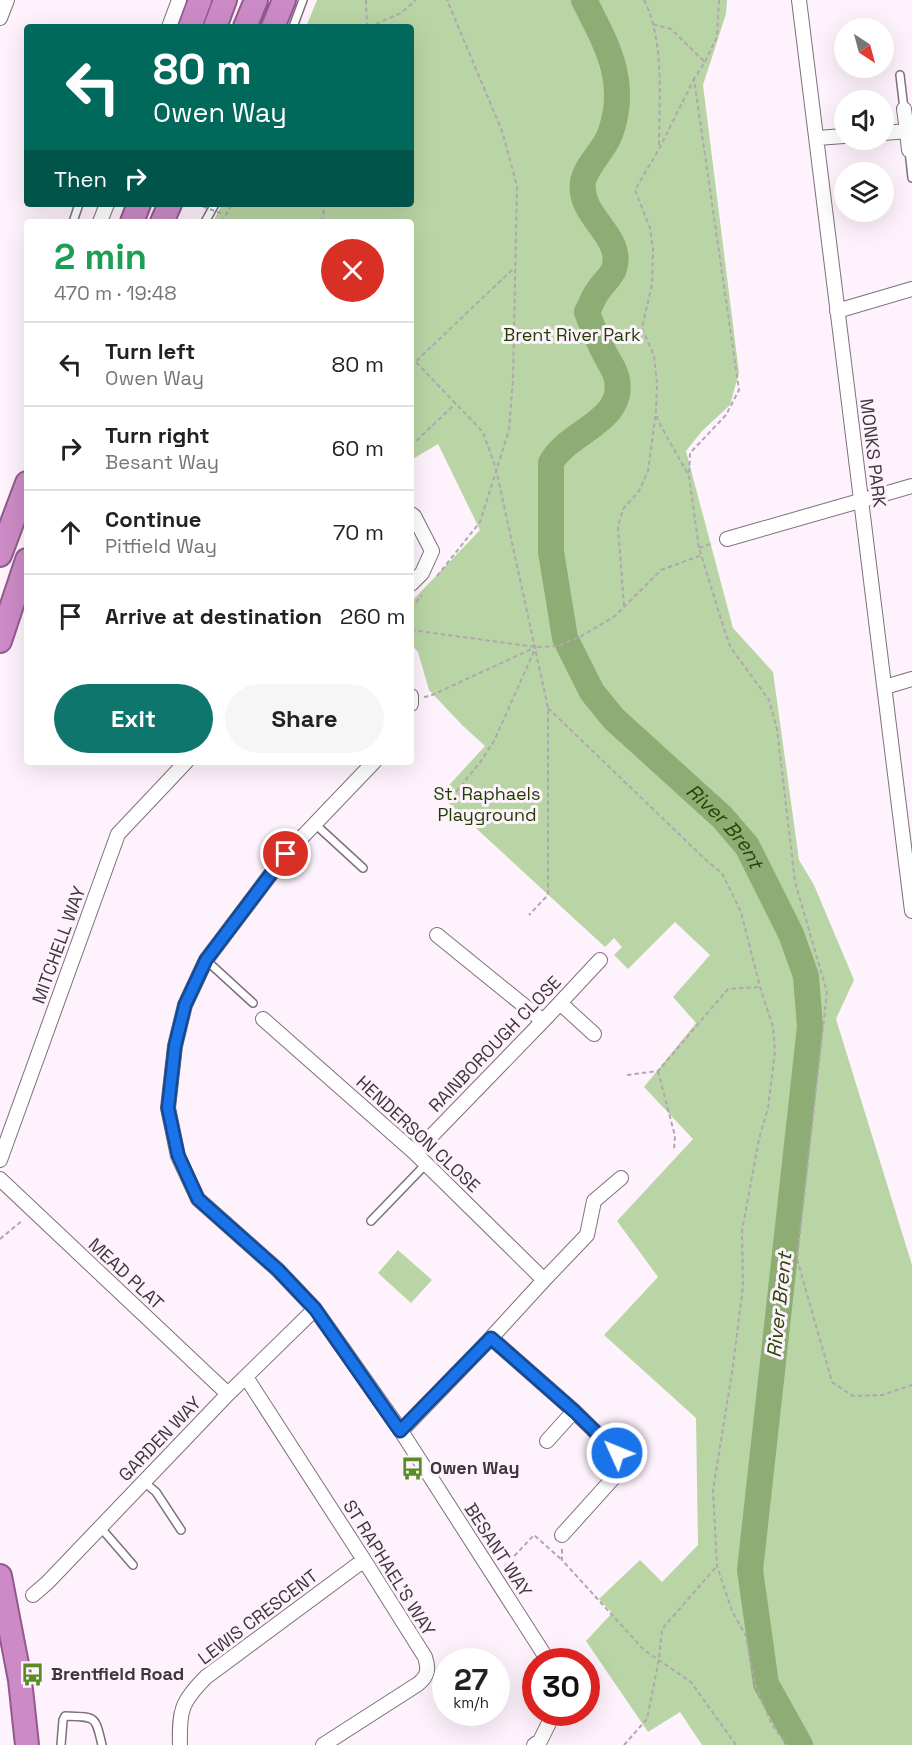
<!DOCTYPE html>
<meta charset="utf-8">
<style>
:root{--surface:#fff;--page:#f6f6f6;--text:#222;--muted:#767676;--line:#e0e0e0;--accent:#0f766e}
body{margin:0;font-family:"Space Grotesk",sans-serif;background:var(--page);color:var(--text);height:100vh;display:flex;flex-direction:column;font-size:22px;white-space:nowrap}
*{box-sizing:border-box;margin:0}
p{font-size:20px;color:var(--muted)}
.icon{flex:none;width:33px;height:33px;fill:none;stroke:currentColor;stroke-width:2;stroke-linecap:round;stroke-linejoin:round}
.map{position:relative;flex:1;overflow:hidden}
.drawer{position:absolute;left:24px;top:219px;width:390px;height:546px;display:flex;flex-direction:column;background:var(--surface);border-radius:6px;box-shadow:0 6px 24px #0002}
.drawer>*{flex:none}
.hud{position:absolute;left:24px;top:24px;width:390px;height:183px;border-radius:6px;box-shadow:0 6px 24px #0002;background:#00695c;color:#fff;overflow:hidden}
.needle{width:39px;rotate:144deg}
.fabs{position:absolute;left:834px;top:18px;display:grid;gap:12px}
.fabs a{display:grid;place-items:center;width:60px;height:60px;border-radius:50%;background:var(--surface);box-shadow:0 6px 24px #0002;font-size:30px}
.speed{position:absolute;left:432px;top:1648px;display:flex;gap:12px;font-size:30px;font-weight:700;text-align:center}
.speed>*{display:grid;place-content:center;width:78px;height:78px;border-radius:50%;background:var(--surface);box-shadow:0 6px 24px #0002;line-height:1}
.speed small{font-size:15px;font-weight:400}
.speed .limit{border:9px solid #d22;background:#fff;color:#111}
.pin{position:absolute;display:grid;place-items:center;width:51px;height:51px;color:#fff;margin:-26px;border:3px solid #fff;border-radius:50%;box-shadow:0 2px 6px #0007}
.me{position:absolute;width:66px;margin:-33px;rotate:314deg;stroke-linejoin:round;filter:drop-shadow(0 0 4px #0008)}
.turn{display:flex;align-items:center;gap:21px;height:126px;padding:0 30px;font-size:27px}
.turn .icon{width:78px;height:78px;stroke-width:2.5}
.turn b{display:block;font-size:42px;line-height:51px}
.then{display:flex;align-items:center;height:57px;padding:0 30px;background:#0003;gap:12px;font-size:22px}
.round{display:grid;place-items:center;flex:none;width:63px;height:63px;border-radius:32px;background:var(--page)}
.headline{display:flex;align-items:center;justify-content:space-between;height:102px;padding:0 30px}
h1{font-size:36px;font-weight:700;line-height:45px;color:#1e9e55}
.button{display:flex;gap:12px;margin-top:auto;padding:12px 30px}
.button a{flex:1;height:69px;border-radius:36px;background:var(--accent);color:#fff;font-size:24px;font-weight:700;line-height:69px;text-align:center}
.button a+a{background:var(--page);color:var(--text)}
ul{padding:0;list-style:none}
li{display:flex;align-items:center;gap:18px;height:84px;padding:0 30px;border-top:2px solid var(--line)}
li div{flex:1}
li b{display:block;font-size:22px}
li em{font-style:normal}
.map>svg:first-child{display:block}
.green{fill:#b9d5a5}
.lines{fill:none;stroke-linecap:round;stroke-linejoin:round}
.river{stroke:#8dad74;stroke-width:26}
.service-casing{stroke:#7f6f7d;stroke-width:10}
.minor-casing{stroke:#7f6f7d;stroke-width:16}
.trunk-casing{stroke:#925a8c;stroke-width:26}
.path{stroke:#b1a7b0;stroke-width:2;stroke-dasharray:4.5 3;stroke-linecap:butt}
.service{stroke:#fff;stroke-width:7}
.minor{stroke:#fff;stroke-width:14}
.trunk{stroke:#cc8bc6;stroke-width:22}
.path-bridge{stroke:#b1a7b0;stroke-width:2;stroke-dasharray:4.5 3;stroke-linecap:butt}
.route-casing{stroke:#114b97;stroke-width:15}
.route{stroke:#1a73e8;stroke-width:10}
.labels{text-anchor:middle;stroke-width:6;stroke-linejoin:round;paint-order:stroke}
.park-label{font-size:18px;fill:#213e00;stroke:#fef3fd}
.street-label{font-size:18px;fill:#3e363d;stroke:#fef3fd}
.poi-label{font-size:18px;font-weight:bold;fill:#3e363d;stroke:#fef3fd;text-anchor:start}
.water-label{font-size:20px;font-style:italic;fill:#294607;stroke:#fef3fd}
</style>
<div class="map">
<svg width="912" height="1745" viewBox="0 0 912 1745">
<rect width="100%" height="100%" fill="#fef3fd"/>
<path class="green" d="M317,0h410l-1,14 -23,71 36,288 -9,32 -28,26 -16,20 47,177 40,44 26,188 15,25 40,95 -18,39 76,246v480h-210l-22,-33 -32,20 -62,-91 26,-28 -13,-14 41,-39 22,22 36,-37 -2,-127 -92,-83 54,-58 -41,-56 76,-82 -49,-52 52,-64 -23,-26 37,-42 -35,-33 -47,47 -14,-14 8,-8 -8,-9 -9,9 -165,-152 45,-49 -23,-21 -33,-35 -11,-38 -7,-8v-42l69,-72 -42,-86 -27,16v-238h-198l9,-18h189v-177h-105z
M398,1250l34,30 -21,23 -33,-30z"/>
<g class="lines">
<path class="river" id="s1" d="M584,0c23,46 45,82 26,134 -5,15 -25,33 -27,48 -5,35 42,54 31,87 -3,8 -12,15 -16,22 -5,6 -7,14 -11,21 5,15 11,28 18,42 4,8 11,17 12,26 8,42 -51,52 -66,83v89l14,86 27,54 22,27 108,98 25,29 44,88 15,42 4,51 -60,543 16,114 34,61"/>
<defs>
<path id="service" d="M293,27l10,-27
M900,75l4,34
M909,150l3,28
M73,222l6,-18
M205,222l10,-18
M315,824l48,44
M206,960l47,43
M371,1221l55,-57
M144,1482l12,10 25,38
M101,1528l32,37
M61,1745l2,-25 2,-4c31,1 30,-1 37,29"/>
<path id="minor" d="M799,0l113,911
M0,18l7,-18
M169,27l10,-27
M904,109l3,22
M884,133l23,-2 2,19
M817,138l27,-2
M100,222l7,-18
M837,311l75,-22
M411,514l3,2 18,35 -10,22 -11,11
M727,539l185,-53
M885,687l27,-8
M411,696v8
M374,762l-88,92 -80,106 -21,45 -10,41 -7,62 10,48 20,43 80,71 37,39 86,122 148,231
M437,935l106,86
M560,1003l34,31
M263,1019l152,134 129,127
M415,1153l128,-132 57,-61
M0,1160l118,-326 68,-72
M0,1179l228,215
M491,1338l83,73 43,42v21l-55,61
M246,1377l118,183 61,97c4,12 3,19 -7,27l-95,61
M401,1431l90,-93 53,-58 43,-45 7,-34 27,-23
M547,1441l27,-30
M33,1595l14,-12 181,-189 87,-85
M180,1745c-1,-34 1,-43 26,-68l158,-117
M534,1745l6,-4 14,-28"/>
<path id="trunk" d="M190,27l10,-27
M215,27l10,-27
M245,27l11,-27
M273,27l11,-27
M132,222l7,-18
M162,222l8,-18
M0,555l27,-72
M0,641l27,-81
M0,1576l20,104 7,65"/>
</defs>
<use href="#service" class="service-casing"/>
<use href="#minor" class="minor-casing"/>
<use href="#trunk" class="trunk-casing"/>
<path class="path" d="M366,0l1,27
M644,0c21,40 15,102 15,147
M719,0l-2,37 -12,25 -11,17 45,311 -13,25 -36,38 -1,23 10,72 26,84 6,16 38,52 8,29 18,153 32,110 -30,267 35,123 21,14 29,-1 30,-10
M653,24l18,5 34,33
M369,27l32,-14 15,-13
M222,222l10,-18
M318,222l4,-5
M323,222l1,-18
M411,357l72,75 13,37 52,239v187l-19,20
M411,366l103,-98
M657,416l1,5 30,53
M411,446l45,-43
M699,548l14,-5
M437,576l43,-54 29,-92 4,-51 4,-193 -15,-55 -55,-131
M624,606l-6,-79 5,-18 16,-18 9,-20 8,-60 1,-28 -3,-27 -12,-28 10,-44 1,-35 -3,-21 -15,-38 24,-41 35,-70
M411,608l11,-13
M411,630l125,17 22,-1 22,-9 35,-21 46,-46 41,-15
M424,697l6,-1 106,-49
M548,708l160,154 14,11 19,39 19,75 13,40 2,24 -7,57 -9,31 -17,92 1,55 -10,80 -20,124 4,76 15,45 14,25 9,48 17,41 15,20
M456,792l25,-31 13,-20 42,-94
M658,1071l17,65 -1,14
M627,1075l31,-4 70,-82 32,-2
M0,1239l23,-19
M562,1549v11l82,90 47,32 45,63
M504,1567l30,-32 28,25
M624,1745l23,-26 12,-60 3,-30 55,-63"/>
<use href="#service" class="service"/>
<use href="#minor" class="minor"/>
<use href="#trunk" class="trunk"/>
<path class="path-bridge" d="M196,204l24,9 1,-2"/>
</g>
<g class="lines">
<defs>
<path id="route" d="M286,854l-80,106 -21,45 -10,41 -7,62 10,47 20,44 80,71 37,39 85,122 91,-93 83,73 43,42"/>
</defs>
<use href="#route" class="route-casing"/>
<use href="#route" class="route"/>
</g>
<defs>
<symbol id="bus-bare" viewBox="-9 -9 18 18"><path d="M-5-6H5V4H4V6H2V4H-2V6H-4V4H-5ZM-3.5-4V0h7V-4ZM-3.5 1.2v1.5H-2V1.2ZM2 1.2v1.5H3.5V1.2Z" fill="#598c24" stroke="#fef3fd" stroke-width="2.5" paint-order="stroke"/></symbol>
</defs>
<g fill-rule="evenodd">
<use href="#bus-bare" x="396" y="1452" width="33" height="33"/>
<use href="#bus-bare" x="16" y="1658" width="33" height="33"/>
</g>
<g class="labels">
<g class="park-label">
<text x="572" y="341">Brent River Park</text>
<text x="487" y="800">St. Raphaels<tspan x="487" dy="21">Playground</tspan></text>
</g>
<g class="street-label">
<text transform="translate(873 453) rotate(83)" y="6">MONKS PARK</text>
<text transform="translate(59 945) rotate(-70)" y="6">MITCHELL WAY</text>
<text transform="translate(495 1044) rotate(-46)" y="6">RAINBOROUGH CLOSE</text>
<text transform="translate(418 1134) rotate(43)" y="6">HENDERSON CLOSE</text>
<text transform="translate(126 1274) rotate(43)" y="6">MEAD PLAT</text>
<text transform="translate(160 1439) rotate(-46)" y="6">GARDEN WAY</text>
<text transform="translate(498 1550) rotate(57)" y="6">BESANT WAY</text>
<text transform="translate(389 1568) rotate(58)" y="6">ST RAPHAEL'S WAY</text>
<text transform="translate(258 1617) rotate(-37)" y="6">LEWIS CRESCENT</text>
</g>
<g class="poi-label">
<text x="430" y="1474">Owen Way</text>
<text x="51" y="1680">Brentfield Road</text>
</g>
<g class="water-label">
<text dy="7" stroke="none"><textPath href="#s1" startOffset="956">River Brent</textPath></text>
<text transform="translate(779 1305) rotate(-84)" y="7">River Brent</text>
</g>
</g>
</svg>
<div class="fabs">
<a><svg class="needle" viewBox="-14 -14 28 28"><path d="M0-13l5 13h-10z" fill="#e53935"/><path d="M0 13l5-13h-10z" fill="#767676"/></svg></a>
<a><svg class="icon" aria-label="sound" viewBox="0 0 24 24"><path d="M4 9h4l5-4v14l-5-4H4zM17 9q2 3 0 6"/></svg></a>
<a><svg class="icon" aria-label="layers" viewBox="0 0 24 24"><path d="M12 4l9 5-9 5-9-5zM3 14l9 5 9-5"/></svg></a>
</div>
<div class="speed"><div>27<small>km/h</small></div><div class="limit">30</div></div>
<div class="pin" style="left:286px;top:854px;background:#d93025"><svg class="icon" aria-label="arrive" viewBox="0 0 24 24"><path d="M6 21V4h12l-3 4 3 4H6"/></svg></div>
<svg class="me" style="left:617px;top:1453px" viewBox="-20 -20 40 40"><circle r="17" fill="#1a73e8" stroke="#fff" stroke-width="3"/><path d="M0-11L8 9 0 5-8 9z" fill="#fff"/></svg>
<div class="hud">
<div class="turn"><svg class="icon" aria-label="left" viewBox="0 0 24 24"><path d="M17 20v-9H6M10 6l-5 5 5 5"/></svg><div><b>80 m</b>Owen Way</div></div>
<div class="then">Then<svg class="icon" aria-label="right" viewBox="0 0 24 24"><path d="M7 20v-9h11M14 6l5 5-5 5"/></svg></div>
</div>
<section class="drawer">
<div class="headline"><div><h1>2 min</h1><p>470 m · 19:48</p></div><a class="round" style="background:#d93025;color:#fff"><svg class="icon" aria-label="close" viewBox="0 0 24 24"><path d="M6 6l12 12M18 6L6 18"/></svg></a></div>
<ul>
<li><svg class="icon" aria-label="left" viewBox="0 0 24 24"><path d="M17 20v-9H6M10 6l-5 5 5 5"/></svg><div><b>Turn left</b><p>Owen Way</p></div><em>80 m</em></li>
<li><svg class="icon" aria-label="right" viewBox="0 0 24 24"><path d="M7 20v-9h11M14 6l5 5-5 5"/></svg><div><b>Turn right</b><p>Besant Way</p></div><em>60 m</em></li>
<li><svg class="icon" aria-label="ahead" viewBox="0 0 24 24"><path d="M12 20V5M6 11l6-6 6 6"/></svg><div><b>Continue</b><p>Pitfield Way</p></div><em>70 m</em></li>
<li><svg class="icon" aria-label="arrive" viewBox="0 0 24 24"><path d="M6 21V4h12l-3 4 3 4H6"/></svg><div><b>Arrive at destination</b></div><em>260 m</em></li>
</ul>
<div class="button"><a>Exit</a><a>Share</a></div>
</section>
</div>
